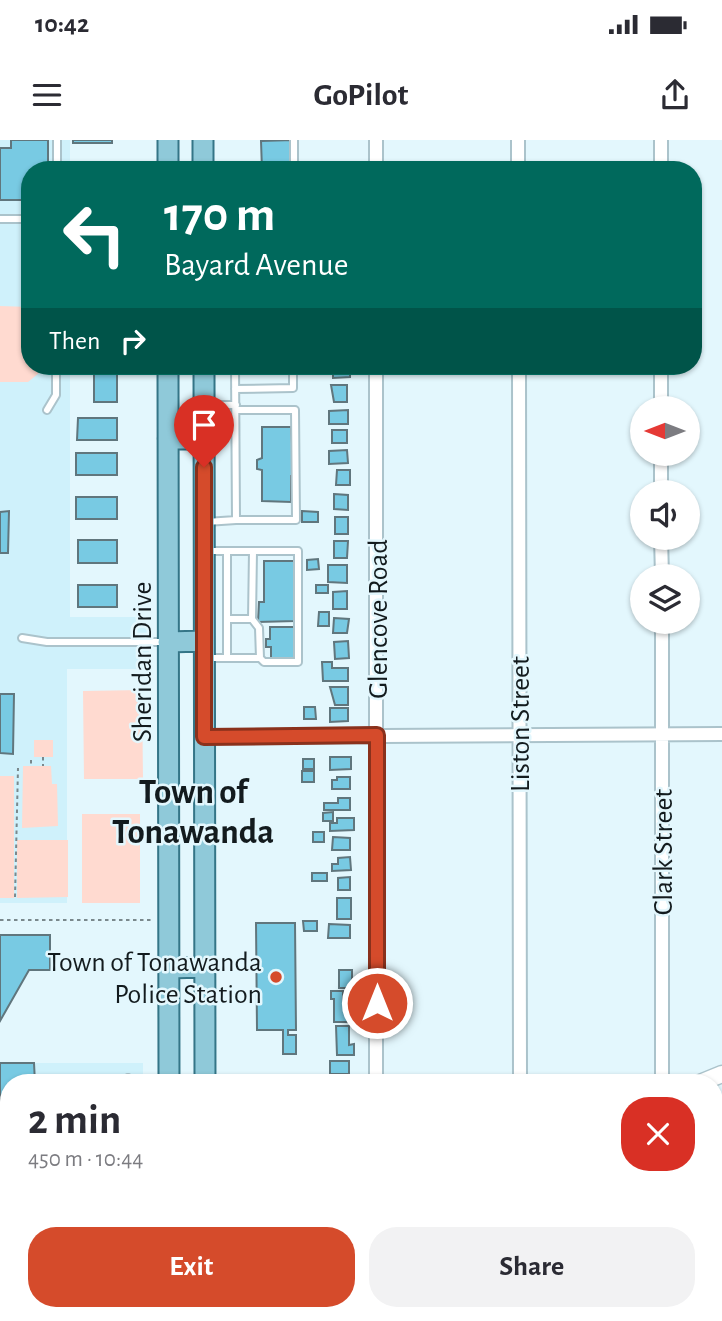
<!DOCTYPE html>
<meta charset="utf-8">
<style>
:root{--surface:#fff;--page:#f2f2f3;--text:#2b2b33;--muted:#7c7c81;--accent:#d54b2b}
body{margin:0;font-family:"Alegreya Sans",sans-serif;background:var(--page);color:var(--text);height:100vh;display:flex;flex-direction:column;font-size:26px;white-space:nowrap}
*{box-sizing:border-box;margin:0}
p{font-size:23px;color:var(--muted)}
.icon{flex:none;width:38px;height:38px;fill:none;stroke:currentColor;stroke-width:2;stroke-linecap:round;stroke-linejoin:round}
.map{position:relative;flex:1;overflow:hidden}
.sheet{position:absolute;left:0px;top:934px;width:723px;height:247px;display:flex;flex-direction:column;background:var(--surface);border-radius:28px 28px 0 0;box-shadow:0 2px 5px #0004}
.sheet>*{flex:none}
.banner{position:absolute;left:21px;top:21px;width:681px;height:214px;border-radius:28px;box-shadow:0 2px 5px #0004;background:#00695c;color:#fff;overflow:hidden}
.needle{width:46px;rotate:270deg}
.buttons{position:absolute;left:630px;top:256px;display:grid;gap:14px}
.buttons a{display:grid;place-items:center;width:70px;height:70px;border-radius:50%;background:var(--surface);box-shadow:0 2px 5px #0004;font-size:35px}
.pin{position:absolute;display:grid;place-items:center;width:60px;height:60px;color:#fff;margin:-72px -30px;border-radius:50% 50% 50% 0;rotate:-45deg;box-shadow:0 0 7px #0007}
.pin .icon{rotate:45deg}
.me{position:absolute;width:77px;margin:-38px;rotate:0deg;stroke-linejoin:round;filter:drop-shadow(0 0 5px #0008)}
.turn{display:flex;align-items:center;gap:24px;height:147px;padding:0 28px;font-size:32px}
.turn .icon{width:91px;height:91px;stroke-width:2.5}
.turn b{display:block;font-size:49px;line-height:60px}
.then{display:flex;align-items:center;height:66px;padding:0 28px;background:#0003;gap:14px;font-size:26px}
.round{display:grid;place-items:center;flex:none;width:74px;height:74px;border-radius:28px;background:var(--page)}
.overview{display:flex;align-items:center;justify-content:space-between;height:119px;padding:0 28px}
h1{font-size:42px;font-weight:700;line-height:52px}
.button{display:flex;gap:14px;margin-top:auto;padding:14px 28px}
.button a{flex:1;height:80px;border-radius:28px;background:var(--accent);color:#fff;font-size:28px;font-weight:700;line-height:80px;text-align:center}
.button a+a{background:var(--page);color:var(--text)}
.status{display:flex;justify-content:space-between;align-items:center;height:49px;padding:0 35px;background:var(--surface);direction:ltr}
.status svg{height:19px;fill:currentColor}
header{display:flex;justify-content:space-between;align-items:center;height:91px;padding:0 28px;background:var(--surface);font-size:32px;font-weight:700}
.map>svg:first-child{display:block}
.built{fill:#cff1fb}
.green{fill:#ffdad0}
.building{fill:#78cae3;stroke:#60767d;stroke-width:2}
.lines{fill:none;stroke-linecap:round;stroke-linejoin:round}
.service-casing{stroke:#abc3cb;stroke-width:10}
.minor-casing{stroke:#abc3cb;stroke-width:16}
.tertiary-casing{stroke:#abc3cb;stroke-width:19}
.primary-casing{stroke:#347587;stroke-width:23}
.path{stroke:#7a888c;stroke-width:2;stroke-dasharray:3.5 3.5;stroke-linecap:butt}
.service{stroke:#fff;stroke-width:6}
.minor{stroke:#fff;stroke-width:12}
.tertiary{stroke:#fff;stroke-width:16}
.primary{stroke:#8fc9d9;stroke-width:19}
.route-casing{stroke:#8a311c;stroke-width:18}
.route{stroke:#d54b2b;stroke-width:12}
.poi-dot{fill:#d54b2b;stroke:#e3f7fd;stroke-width:2.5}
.labels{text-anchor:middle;stroke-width:5;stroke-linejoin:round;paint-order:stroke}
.street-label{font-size:28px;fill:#131b1e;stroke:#e3f7fd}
.poi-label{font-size:28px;fill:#131b1e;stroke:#e3f7fd;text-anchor:end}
.district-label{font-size:35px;font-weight:bold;fill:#131b1e;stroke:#e3f7fd}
</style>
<div class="status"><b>10:42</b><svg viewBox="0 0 49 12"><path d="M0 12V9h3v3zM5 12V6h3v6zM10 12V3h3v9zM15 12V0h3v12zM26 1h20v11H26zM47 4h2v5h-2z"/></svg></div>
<header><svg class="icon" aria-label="menu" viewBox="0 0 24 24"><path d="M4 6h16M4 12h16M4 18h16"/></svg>GoPilot<svg class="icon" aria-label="share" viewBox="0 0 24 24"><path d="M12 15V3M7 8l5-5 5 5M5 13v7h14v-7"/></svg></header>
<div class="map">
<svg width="722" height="1181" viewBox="0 0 722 1181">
<rect width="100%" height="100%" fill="#e3f7fd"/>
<path class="built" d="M0,0h70v30h-40v196h40v251h79v52h-82v234h-67z
M0,923h143v20h-134v229l117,1 -20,8h-106z
M225,934h77v9h-77z
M236,1173h125v8h-125z"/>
<path class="green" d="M0,166l30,1v59h10l-1,7 -11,9h-28z
M142,550l1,89h-59l-1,-88z
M34,600h19v17h-19z
M23,626h28l1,18h5l1,42 -36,2z
M0,636h14v122h-14z
M82,674h58v89h-58z
M17,700h51v57l-51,1z
M68,1175h9l4,5 4,-5 28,3 -7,3h-44v-5z"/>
<path class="building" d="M11,0h37v30h-18v18h-7v12h-23v-52h11z
M73,0h39v3h-39z
M293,0v30h-31l-1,-29z
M74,25h39v5h-39z
M94,226h23v36h-23z
M263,226h23v5h-23z
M333,226l17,1v10l-17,1z
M331,245h16v17h-13z
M348,270v14h-19v-13z
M78,278h39v22h-40z
M262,287h29l3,49h-3v26l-29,-1v-31l-5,-1v-9l5,-2z
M332,290h15v13h-15z
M347,310l1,13 -19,1v-13z
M76,313h41v22h-41z
M337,330h13v15h-14z
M334,354l14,1v15l-14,-1z
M76,357h41v22h-41z
M9,371l-1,42h-8v-41z
M302,371l16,1v10h-16z
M335,377h13v17h-13z
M78,400h39v23h-39z
M334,401h14l-1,17h-13z
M318,419l1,10 -12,1v-10z
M264,421h31v60l-37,1 1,-20h5z
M328,425h19v18l-19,-1z
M78,445h39v22h-39z
M316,445h12v8h-12z
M347,451v18h-14v-17z
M319,472h10v14h-11z
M334,478l15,1 -2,14h-14z
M270,487h25l1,32h-25v-12h-5v-8h4z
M348,501l1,17 -14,1 -1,-17z
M322,522h10v6h16v13h-25z
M330,547h18v18h-13z
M0,554h14l-1,60 -13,-1z
M304,567h11l1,12h-12z
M330,568h18v13l-18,1z
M330,617h21v12l-21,1z
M303,619h11v10h-11z
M302,631h12v11h-12z
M337,637h13v12h-18v-9h5z
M338,658h12v12h-26v-7h14z
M333,672v9h-10v-8z
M337,678h17v12l-24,1v-8h7z
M313,692h11v10h-11z
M333,697l17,1v12h-18z
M350,717l1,13 -19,1v-7h6v-6z
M312,733h15v8h-15z
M350,737v13h-12v-12z
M337,758h14v21h-14z
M303,781h14v10h-13z
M256,783h39l1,107h-8v5h8v19h-13v-24h-26z
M329,784l21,1v13h-22z
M0,795h50v35h-21l-29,51z
M339,830h13v18h-13z
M331,851h12v10h8v21h-17v-23h-3z
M336,886h13v19l5,-1v11h-17z
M330,921h19v13h-19z
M0,923h34l1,20h-26v29h-9z
M330,938h20v5h-20z
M263,941h32v2h-32z
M719,971h3v15h-8v-10h5z
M0,986h9v35h-7z
M0,1021h9v22h-9z
M0,1043h9v25h-9z
M0,1068h9v70h-9z
M0,1138h9v28l-9,-3z
M4,1166h5v6h22v8l-31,1v-14z
M298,1179h37v2h-37z"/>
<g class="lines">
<defs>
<path id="service" d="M294,0v30
M57,30v-30
M0,79h30
M235,249l58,-1v-22
M206,265h30
M47,270l9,-15v-29
M236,270h59l1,110h-60
M206,382l30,-2 -1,-154
M206,411h92v111h-34l-4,-4
M227,411v68h25l1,-68
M227,479v39
M22,498l25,4h119
M206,518h54l-1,-30 -7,-9
M128,938v5
M0,979h9
M97,1172h18
M43,1181l1,-9"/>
<path id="minor" d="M376,0v30
M518,0v30
M661,0v30
M376,226v717
M519,226l1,717
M661,226v42
M661,313v39
M661,397l1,39
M662,481v462
M204,597l518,-3
M377,1172v9
M662,1172v9
M519,1181v-9"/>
<path id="tertiary" d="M700,943l22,-9
M150,1181l20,-9"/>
<path id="primary" d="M203,0v30
M168,30v-30
M168,226l1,717
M204,226l1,717
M168,299h36
M168,502l36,-1
M169,828l36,-1
M170,1172v9
M206,1181v-9"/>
</defs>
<use href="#service" class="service-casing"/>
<use href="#minor" class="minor-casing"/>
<use href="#tertiary" class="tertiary-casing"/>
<use href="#primary" class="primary-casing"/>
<path class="path" d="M43,617v9
M31,620v6
M15,757l3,-129
M0,780h151"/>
<use href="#service" class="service"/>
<use href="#minor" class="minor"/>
<use href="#tertiary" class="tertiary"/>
<use href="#primary" class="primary"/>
</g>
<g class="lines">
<defs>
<path id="route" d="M204,327v270l173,-2v268"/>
</defs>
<use href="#route" class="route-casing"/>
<use href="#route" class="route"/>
</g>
<circle class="poi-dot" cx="276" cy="837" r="7"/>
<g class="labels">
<g class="street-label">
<text transform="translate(377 479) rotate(-90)" y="10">Glencove Road</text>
<text transform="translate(141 522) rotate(-90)" y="10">Sheridan Drive</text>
<text transform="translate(519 584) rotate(-90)" y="10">Liston Street</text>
<text transform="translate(662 712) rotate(-90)" y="10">Clark Street</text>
</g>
<g class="poi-label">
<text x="262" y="831">Town of Tonawanda<tspan x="262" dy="32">Police Station</tspan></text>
</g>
<g class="district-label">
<text x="193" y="663">Town of<tspan x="193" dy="40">Tonawanda</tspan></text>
</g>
</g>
</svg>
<div class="buttons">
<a><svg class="needle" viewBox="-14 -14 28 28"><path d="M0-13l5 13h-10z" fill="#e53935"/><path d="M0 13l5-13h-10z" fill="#7c7c81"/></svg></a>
<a><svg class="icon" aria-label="sound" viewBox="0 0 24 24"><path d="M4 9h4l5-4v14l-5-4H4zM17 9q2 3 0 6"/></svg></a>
<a><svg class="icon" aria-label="layers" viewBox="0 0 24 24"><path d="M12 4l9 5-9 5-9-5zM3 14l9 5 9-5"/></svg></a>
</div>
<div class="pin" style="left:204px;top:327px;background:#d93025"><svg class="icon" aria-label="arrive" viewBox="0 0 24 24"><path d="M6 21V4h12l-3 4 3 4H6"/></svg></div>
<svg class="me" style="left:377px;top:863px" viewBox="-20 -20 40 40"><circle r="17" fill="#d54b2b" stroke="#fff" stroke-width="3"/><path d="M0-11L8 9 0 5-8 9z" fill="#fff"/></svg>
<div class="banner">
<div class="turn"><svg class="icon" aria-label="left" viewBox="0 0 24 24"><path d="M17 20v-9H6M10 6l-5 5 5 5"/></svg><div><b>170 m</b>Bayard Avenue</div></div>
<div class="then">Then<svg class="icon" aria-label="right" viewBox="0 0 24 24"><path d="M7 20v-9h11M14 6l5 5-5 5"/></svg></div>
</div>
<section class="sheet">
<div class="overview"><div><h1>2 min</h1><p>450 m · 10:44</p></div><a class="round" style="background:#d93025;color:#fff"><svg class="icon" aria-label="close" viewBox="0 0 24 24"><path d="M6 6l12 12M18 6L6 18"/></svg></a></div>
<div class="button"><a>Exit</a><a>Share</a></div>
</section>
</div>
